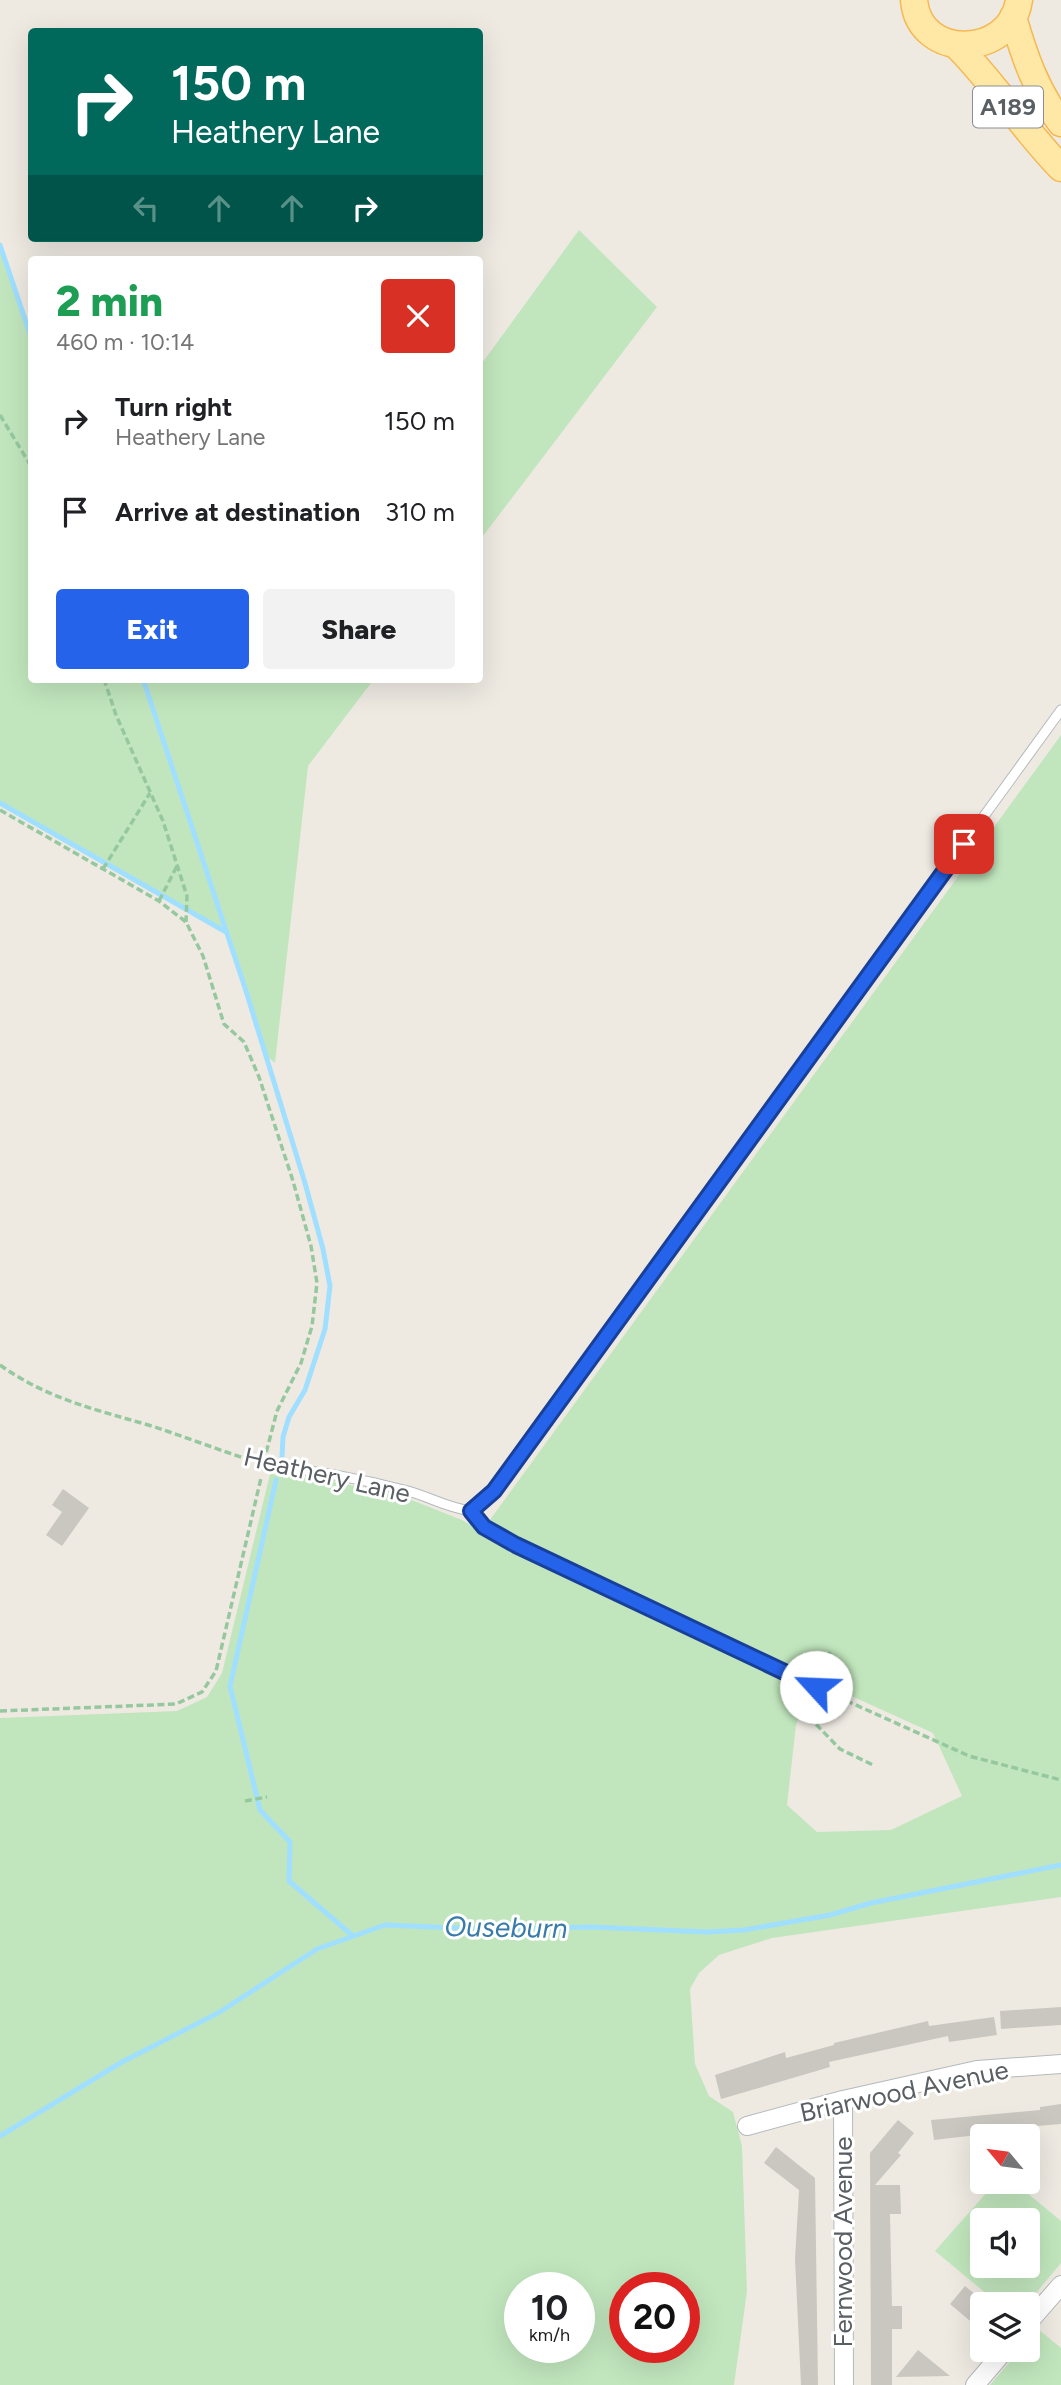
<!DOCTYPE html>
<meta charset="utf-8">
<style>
:root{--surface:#fff;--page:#f2f2f2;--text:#202124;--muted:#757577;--accent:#2563eb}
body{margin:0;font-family:Figtree,sans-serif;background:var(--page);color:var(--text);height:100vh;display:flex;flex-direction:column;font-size:26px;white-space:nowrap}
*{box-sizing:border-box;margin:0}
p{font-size:23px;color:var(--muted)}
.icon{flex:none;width:38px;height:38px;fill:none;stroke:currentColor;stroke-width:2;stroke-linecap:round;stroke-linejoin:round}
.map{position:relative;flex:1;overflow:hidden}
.drawer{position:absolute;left:28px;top:256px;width:455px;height:427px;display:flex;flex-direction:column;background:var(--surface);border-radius:7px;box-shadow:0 7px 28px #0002}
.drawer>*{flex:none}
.guide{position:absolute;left:28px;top:28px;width:455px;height:214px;border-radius:7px;box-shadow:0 7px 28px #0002;background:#00695c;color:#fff;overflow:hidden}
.needle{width:46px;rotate:299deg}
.buttons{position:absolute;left:970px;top:2124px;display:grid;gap:14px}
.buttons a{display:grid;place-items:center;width:70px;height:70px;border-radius:7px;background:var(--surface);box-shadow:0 7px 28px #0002;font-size:35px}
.speed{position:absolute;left:504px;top:2272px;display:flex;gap:14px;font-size:35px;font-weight:700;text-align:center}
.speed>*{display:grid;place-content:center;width:91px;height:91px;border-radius:50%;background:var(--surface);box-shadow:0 7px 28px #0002;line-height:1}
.speed small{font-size:18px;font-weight:400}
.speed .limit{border:10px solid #d22;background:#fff;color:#111}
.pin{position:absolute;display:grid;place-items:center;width:60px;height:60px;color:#fff;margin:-30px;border-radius:14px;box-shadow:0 4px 10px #0006}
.me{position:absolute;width:77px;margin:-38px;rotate:295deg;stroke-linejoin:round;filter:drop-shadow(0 0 5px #0008)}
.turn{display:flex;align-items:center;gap:24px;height:147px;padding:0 28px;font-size:32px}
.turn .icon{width:91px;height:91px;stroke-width:2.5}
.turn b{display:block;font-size:49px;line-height:60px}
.lanes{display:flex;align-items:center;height:66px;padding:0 28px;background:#0003;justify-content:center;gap:35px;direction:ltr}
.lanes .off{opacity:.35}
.round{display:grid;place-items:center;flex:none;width:74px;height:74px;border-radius:7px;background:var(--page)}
.head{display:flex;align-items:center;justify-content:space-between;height:119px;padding:0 28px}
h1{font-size:42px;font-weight:800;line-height:52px;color:#1e9e55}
.cta{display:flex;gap:14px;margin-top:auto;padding:14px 28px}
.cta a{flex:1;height:80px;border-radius:7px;background:var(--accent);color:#fff;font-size:28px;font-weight:800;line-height:80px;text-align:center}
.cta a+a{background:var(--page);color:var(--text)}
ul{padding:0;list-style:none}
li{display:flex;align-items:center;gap:21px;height:91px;padding:0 28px}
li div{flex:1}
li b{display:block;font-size:26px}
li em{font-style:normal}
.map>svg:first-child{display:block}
.green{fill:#c1e6bd;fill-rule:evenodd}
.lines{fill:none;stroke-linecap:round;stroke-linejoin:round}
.stream{stroke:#a0dfff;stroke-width:5}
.building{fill:#cac7c1}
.lane-casing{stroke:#b5b9bd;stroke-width:11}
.street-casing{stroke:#b5b9bd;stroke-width:20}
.primary-casing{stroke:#f5b853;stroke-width:29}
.path{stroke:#96c89f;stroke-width:3.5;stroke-dasharray:7 3.5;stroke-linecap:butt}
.lane{stroke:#fff;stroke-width:9}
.street{stroke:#fff;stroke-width:18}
.primary{stroke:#ffe8a5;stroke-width:26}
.route-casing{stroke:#184099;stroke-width:18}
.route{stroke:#2563eb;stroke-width:12}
.labels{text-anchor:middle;stroke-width:6;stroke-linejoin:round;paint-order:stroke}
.shield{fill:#fff;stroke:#8c8f92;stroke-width:2}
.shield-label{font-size:24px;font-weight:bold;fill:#5a5f63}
.street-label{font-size:26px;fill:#5a5f63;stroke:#fff}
.water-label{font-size:28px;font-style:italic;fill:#387bab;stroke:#fff}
</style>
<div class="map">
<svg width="1061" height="2385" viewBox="0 0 1061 2385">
<rect width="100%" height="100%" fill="#eeeae2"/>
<path class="green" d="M579,230l78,77 -177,233v-174z
M0,248l31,90 1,341h207l9,4 3,-4h123l-66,87 -33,297 -11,-9 -38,-122 -226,-129z
M1061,735v1162l-289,41 -53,17 -20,18 -9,16 5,75 14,32 24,16 9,34 5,145 -13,94h-734v-667l177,-7 30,-14 15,-24 48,-199 49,4 85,19 58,23 51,30 296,140 -13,35 -9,80 30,27 74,-2 71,-34 -29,-63 -225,-102 -187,-91 -32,-19zM579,2287v60h-59v-60zM684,2287v60h-59v-60z
M996,2182h18l47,39v42l-35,42h-26l-65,-54zM982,2221h45v45h-45z
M1038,2329l23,19v37h-71l30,-35h7v-8z"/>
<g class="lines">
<path class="stream" d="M0,245l32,95
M143,679l103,312 59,192 18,66 7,37 -5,43 -20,61 -16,27 -6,20 -1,20
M0,803l226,129
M276,1480l-46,206 30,124 30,32 -1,39 64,55
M0,2136l122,-74 96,-49 99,-64 68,-24 98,4 109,-2 115,5 37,-2 86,-15 41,-12 190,-38"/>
</g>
<path class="building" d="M63,1489l26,19 -27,38 -16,-11 16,-23 -10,-7z
M1061,2007v18l-60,4 -1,-18z
M994,2017l3,18 -48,7 -1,-6 -119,26 1,5 -109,32 -6,-24 70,-23 1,6 48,-13v-2l94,-22 1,5z
M1061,2104v20l-24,2 1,5 -24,3v3h-28v-3l-52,6 -3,-20 109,-10v-3z
M898,2120l16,13 -16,20 3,2 -26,30h25l1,29h-11l2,92h10v23h-10v56h-21l-1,-232z
M776,2147l39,31 3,207h-17l-6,-126 4,-69 -35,-27z
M965,2286l17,14v31l-32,-27z
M918,2350l32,26 -54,1z"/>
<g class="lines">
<defs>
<path id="lane" d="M264,1465c47,5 93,13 140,25 25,6 40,17 67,21l23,-20 567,-781
M471,1511l13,16 31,18 301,142"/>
<path id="street" d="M843,2100l1,285
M747,2126l96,-26 134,-30 84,-6
M1027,2324l34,-39
M975,2385l30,-35"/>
<path id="primary" d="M914,0c5,61 97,58 105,0
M1013,17c11,38 23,74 48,106
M957,46c38,38 66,83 104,122"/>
</defs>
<use href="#lane" class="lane-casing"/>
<use href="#street" class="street-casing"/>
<use href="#primary" class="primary-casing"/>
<path class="path" d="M0,415l32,53
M104,679l12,36 47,106 24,75 -1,26
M0,810l159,91 27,21 17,34 21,68 20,18 15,35 34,104 18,65 6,37 -5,43 -11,37 -24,48 -11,42
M103,869l47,-76
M159,901l18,-35
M0,1365c49,35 98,45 155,62 32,11 65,23 97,34
M820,1677l10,-25
M827,1692l142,64 92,24
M812,1698l-6,16 34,35 33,16
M0,1711l176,-7 26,-12 14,-21 45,-193
M245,1801l22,-4"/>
<use href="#lane" class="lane"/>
<use href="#street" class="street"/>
<use href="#primary" class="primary"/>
</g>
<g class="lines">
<defs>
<path id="route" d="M816,1687l-300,-142 -32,-18 -13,-16 23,-20 470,-647"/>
</defs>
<use href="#route" class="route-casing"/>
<use href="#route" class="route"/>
</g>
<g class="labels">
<rect class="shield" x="973" y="86.5" width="70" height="41" rx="5"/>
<g class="shield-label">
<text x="1008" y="115">A189</text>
</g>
<g class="street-label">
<text transform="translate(327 1475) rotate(13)" y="9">Heathery Lane</text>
<text transform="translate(904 2091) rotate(-12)" y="9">Briarwood Avenue</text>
<text transform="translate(843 2242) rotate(-90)" y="9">Fernwood Avenue</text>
</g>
<g class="water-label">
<text transform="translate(506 1927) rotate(1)" y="10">Ouseburn</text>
</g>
</g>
</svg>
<div class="buttons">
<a><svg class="needle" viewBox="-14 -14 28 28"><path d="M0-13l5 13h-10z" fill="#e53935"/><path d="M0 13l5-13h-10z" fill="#757577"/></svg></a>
<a><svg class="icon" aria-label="sound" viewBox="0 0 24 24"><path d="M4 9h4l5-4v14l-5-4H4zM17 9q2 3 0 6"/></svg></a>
<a><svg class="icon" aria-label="layers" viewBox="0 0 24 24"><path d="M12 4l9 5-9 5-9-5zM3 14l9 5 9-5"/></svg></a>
</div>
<div class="speed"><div>10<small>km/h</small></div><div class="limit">20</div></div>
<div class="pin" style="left:964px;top:844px;background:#d93025"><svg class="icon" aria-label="arrive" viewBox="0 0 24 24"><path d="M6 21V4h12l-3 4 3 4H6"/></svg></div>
<svg class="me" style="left:816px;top:1687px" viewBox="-20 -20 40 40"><circle r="19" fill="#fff"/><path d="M0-13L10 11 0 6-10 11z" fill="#2563eb"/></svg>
<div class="guide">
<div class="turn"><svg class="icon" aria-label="right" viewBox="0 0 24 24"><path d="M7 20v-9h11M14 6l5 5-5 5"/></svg><div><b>150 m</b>Heathery Lane</div></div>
<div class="lanes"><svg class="icon off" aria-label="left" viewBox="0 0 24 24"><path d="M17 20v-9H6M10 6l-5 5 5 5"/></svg><svg class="icon off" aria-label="ahead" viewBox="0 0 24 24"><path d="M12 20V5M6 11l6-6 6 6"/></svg><svg class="icon off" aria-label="ahead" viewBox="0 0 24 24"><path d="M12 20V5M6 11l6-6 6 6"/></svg><svg class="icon" aria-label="right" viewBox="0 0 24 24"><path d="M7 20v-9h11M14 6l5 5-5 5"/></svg></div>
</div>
<section class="drawer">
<div class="head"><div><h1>2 min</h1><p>460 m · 10:14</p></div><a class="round" style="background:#d93025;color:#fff"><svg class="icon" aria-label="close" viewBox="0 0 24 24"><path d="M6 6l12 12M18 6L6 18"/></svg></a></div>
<ul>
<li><svg class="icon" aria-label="right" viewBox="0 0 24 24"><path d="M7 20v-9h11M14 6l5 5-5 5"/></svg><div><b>Turn right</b><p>Heathery Lane</p></div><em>150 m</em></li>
<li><svg class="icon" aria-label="arrive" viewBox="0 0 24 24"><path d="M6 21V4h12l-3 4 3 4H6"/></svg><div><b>Arrive at destination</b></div><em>310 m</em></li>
</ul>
<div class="cta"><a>Exit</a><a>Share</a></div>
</section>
</div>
